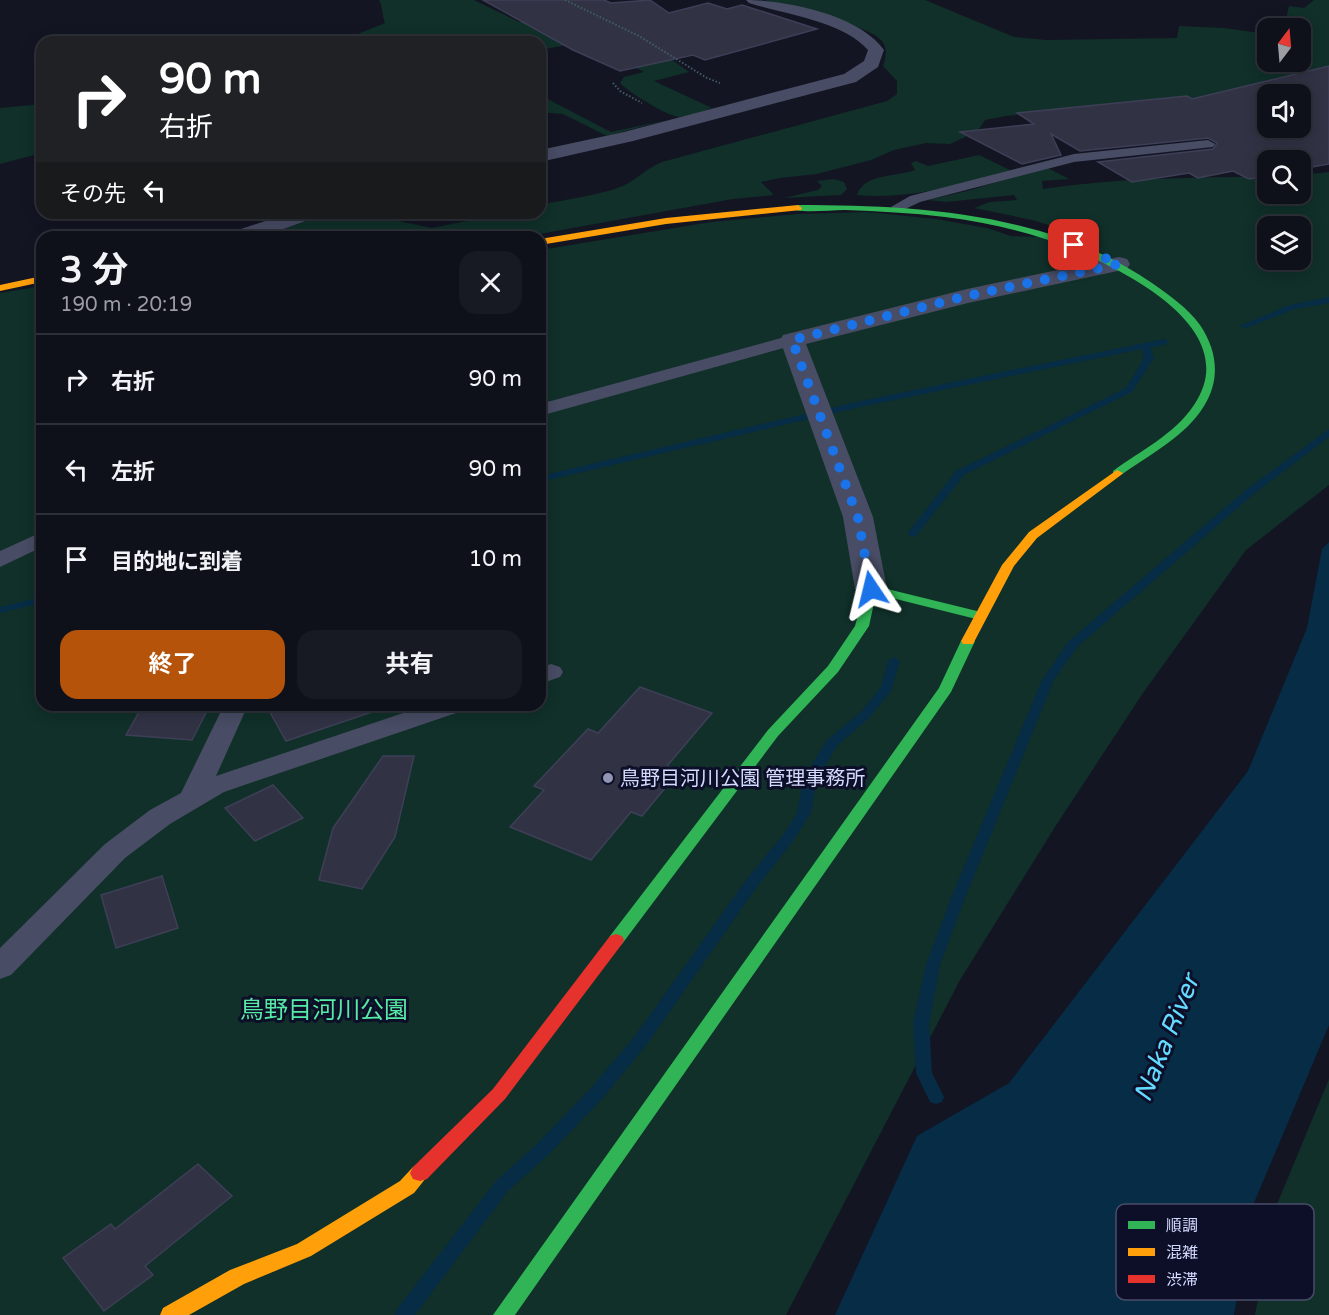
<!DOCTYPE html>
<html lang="ja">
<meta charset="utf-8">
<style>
:root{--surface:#0e101a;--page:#171923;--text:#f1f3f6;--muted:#9b9da2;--line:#2e3039;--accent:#b45309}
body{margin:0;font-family:"Varela Round","Noto Sans JP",sans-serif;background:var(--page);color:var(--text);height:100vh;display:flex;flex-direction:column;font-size:22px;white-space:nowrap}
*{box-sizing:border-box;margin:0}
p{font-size:20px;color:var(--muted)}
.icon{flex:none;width:33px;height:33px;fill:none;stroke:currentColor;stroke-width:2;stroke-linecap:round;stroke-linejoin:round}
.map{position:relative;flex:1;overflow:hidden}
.sheet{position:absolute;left:36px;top:231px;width:510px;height:480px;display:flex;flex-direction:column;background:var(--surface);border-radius:18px;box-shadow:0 3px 15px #0003,0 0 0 2px var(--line)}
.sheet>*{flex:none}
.guide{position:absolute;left:36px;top:36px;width:510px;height:183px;border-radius:18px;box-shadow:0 3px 15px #0003,0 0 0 2px var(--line);background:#202124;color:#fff;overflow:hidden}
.needle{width:39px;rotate:16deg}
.controls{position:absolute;left:1257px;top:18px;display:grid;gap:12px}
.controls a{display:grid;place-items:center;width:54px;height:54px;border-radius:12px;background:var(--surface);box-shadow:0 3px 15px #0003,0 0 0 2px var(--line);font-size:30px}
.pin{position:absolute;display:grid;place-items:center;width:51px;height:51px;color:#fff;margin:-26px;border-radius:12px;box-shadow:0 3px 9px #0006}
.me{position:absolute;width:66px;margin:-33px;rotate:350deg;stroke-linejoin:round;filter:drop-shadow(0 0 4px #0008)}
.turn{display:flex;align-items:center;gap:21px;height:126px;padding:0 24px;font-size:27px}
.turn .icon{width:78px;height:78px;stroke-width:2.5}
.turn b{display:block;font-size:42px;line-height:51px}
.then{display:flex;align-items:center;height:57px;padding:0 24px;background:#0003;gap:12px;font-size:22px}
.round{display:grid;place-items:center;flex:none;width:63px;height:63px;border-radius:18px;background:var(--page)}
.overview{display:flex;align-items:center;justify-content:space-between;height:102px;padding:0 24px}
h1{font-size:36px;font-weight:700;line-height:45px}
.action{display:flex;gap:12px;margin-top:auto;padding:12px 24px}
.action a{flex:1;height:69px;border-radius:18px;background:var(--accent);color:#fff;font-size:24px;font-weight:700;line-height:69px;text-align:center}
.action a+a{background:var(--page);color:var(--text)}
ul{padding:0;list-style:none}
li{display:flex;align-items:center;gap:18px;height:90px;padding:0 24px;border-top:2px solid var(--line)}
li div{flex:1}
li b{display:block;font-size:22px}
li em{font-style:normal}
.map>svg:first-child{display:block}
.green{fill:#103029;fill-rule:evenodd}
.water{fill:#062c46}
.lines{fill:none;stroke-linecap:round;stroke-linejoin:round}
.stream{fill:#062c46;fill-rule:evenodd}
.building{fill:#313345;stroke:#3e3f57;stroke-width:1.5;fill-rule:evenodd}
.path{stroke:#445b64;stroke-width:2;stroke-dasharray:1.5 2;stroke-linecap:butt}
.lane{fill:#484c64;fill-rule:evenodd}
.street{fill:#484c64;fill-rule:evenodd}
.fast{fill:#30b455;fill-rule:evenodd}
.slow{fill:#ff9f0a;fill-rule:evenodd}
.jam{fill:#e5322d;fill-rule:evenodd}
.route{stroke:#1a73e8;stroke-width:10;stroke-dasharray:0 18}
.poi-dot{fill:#9195b2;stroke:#0d0f29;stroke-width:2}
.labels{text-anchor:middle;stroke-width:6;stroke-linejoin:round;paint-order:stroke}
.poi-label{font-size:20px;fill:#d5daff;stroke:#0d0f29;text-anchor:start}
.near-park-label{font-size:24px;fill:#55eba4;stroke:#0d0f29}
.near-water-label{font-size:26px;font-style:italic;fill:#63daff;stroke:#0d0f29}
.key{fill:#0d0f29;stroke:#494c69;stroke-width:1.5}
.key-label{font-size:16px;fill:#d5daff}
</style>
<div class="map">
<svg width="1329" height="1315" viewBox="0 0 1329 1315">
<rect width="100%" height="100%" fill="#131523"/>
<path class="green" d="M379,0h95l45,22 20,-3 28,26 -27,5v-8h-202l47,-19c-3,-8 -2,-15 -6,-23z
M764,0h161l89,37 33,3 130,-2 2,-12 45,2 43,6 1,28h32v-34h-16l5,-22 15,2 10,-8h15v77l-29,17h-32l-66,7 -8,-3 -34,2 -154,16 -21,4 -7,11 -28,13 -24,-1 -32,7 -23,10 -54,14 -37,4 -19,4 13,13 -41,4 -210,38h-263l70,-24h29l73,15 75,-15h33v-8c26,-6 58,-9 83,-19 15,-7 22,-17 39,-24l225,-61 10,-7v-13l-14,-15c3,-9 5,-19 -2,-26 -16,-17 -92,-32 -117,-40z
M611,54h53l25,18 -35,9 58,27c-9,3 -23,9 -33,9 -12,-1 -51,-25 -59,-34l4,-6 20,-5z
M540,95l71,37 56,-12 -60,16 -44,-22 -23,-2z
M42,104v49l-42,11v-56z
M979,155l33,16c-51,13 -101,29 -155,24 7,-22 40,-18 58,-25l-4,-7 5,-2 12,5z
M1046,167l23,12 -27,2 1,8c74,-11 149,-12 224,-12l1,17h32l1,-19 28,-3v313l-83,65 -103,143 -88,134 -95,153 -174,335h-786v-1022l42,-7v419h498v-455l171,-28 86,-8 71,-2 68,7 51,9 24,8 80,2 -59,-18 -58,-12 16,-6 27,-2 -3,-5 -68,7 -18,-2 43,-10zM1268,226h32v34h-32z
M834,179l10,3 3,7 -6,6 -57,3 34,-8 4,-4 -5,-5z
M1329,1079v236h-74l20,-106z"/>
<path class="water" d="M1329,542v483l-78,185 -17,105h-399l82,-179 92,-53 239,-312 59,-143 15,-79z"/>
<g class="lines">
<path class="stream" d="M1329,297v6l-34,6 -49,19 -7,-2 51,-21z
M1164,339l3,1v4l-17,4 4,10 -22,34 -168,83 -48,61 -4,1 -5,-3 49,-63 170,-83 18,-30 -2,-9 -286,59 -316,74v-6l316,-74z
M1329,429v8l-74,56 -178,154 -23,33 -89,218 -25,67 -11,58 3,50 12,24 -2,5 -6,2 -6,-2 -14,-29 -3,-50 13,-58 25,-67 91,-218 27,-39 178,-152z
M42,597v6l-42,10v-6z
M894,657l6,4 -9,30 -22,27 -32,28 -20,33 -6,34 -18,28 -37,47 -109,156 -45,55 -54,56 -40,36 -93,124h-20l2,-6 99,-128 40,-36 54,-56 45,-53 111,-156 37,-45 14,-22 6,-34 24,-39 34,-28 20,-25 7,-26z"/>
</g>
<path class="building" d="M483,0h121l7,3 39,-3 19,13 39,-10 19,6 15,-4 75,24 -112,31 -12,-5 -73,16 -47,-21z
M1329,66v98l-29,5v-9h-32v16l-19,3 -16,-8 -35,7 -9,-5 -57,9 -34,-20 115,-13 4,-6 -9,-5 -128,13 -29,-17 10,21 -39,9 -62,-32 74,-8 -17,-11 170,-17 5,3zM1268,94h32v34h-32z
M640,687l72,26 -45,53 13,4 -38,46 -11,-4 -40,48 -81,-33 34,-37 -10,-4 54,-57 10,4z
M143,705h67l-18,35 -66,-5z
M266,705h108l1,6 -89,30z
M383,756h31l-19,81 -33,52 -43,-9 14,-52z
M273,785l30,33 -48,23 -30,-33z
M162,876l16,52 -62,20 -15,-53z
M198,1164l34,32 -87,70 8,9 -49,36 -41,-53 48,-34 4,5z"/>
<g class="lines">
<path class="path" d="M565,0l74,36 68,42 13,5
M613,83l7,8 22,12"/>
<path class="lane" d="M1208,140l7,4 -2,3 -139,15 -154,40 -21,10 -8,-5 19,-11 164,-42z
M792,335l6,1 3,4 -3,4 -258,72v-12z
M42,532v15l-42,20v-16z
M551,664l9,3 3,5 -3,5 -20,7v-16z
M224,705h24l-32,71 211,-71h38l-3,6 -238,81 -54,32 -45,34 -114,117 -11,4v-31l105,-104 45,-34 31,-17z"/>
<path class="street" d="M746,0c40,0 114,15 138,50l-6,17 -22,15 -223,59 -93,21v-12l84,-18 220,-58 20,-13 4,-11c-25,-29 -84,-36 -119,-47z
M289,213h32l-4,4 -56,20h-32l3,-5z
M1119,257l8,2 3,5 -3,5 -159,34 -162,41 67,173 14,72 -5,7 -11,2 -11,-2 -5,-7 -12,-72 -63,-177 3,-5 184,-46z"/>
<path class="fast" d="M798,205c120,0 253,8 354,78 18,13 35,24 48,42 17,25 21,54 4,81 -18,30 -55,49 -83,69h-8v-4c27,-20 62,-37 81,-66 56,-83 -94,-148 -152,-167 -31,-10 -65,-17 -97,-21 -33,-4 -67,-6 -100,-7 -16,0 -34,3 -50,0l-1,-2z
M871,585l114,28 2,3 -7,4 -104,-26 -7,32 -31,46 -60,64 -156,208 -6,2 -6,-2 -2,-4 2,-4 158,-206 60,-64 27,-40 10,-37z
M968,637l7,4 -24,51 -436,623h-22l446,-627 22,-47z"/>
<path class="slow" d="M798,205l4,3 -1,2 -135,14 -126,21v-6l126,-21z
M42,276v6l-42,9v-6z
M1117,470l6,3 -2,2 -84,63 -23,28 -41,78h-10l-2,-3 41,-76 27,-33z
M420,1165l7,2 3,6 -16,20 -103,63 -67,28 -55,31h-29l3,-7 67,-38 67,-26 103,-63 13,-14z"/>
<path class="jam" d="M616,934l6,2 2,4 -2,4 -117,155 -78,80 -7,2 -7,-2 -3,-6 3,-6 80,-78 117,-153z"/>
</g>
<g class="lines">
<path class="route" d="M871,589l-13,-71 -66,-178 175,-44 152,-32 -45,-19"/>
</g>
<circle class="poi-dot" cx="608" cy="778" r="6"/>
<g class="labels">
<g class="poi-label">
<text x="620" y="785">鳥野目河川公園 管理事務所</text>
</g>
<g class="near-park-label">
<text x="324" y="1018">鳥野目河川公園</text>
</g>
<g class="near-water-label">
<text transform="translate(1166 1038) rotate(-68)" y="9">Naka River</text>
</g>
</g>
<rect x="1116" y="1204" width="198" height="96" rx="9" class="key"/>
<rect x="1128" y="1221" width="27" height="8" fill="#30b455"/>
<rect x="1128" y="1248" width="27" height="8" fill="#ff9f0a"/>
<rect x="1128" y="1275" width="27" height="8" fill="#e5322d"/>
<g class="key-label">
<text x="1166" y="1231">順調</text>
<text x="1166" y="1258">混雑</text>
<text x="1166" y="1285">渋滞</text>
</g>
</svg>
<div class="controls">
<a><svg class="needle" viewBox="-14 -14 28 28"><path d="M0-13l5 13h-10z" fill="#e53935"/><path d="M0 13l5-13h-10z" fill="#9b9da2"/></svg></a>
<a><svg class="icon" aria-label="sound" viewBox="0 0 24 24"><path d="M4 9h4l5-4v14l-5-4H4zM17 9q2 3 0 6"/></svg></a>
<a><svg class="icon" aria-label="search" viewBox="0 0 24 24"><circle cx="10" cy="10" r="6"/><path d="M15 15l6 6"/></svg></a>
<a><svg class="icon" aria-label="layers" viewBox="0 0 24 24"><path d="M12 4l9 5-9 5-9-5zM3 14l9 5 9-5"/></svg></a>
</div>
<div class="pin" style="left:1074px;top:245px;background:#d93025"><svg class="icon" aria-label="arrive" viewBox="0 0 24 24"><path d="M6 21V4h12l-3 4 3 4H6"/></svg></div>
<svg class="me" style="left:871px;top:589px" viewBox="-20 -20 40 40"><path d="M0-17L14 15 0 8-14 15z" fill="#1a73e8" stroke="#fff" stroke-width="4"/></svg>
<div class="guide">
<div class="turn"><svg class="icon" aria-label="right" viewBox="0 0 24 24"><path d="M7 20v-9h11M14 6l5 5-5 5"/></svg><div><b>90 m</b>右折</div></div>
<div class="then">その先<svg class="icon" aria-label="left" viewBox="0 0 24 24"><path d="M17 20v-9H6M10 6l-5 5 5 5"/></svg></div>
</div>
<section class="sheet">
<div class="overview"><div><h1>3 分</h1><p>190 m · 20:19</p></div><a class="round"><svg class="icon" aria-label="close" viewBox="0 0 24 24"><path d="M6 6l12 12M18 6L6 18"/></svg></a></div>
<ul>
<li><svg class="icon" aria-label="right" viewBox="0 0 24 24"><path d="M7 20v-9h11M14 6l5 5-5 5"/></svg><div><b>右折</b></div><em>90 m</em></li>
<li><svg class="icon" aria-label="left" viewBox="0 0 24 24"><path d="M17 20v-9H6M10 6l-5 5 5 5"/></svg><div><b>左折</b></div><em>90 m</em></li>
<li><svg class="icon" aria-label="arrive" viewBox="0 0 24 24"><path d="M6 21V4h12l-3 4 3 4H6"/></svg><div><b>目的地に到着</b></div><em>10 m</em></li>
</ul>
<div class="action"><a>終了</a><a>共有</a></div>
</section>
</div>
